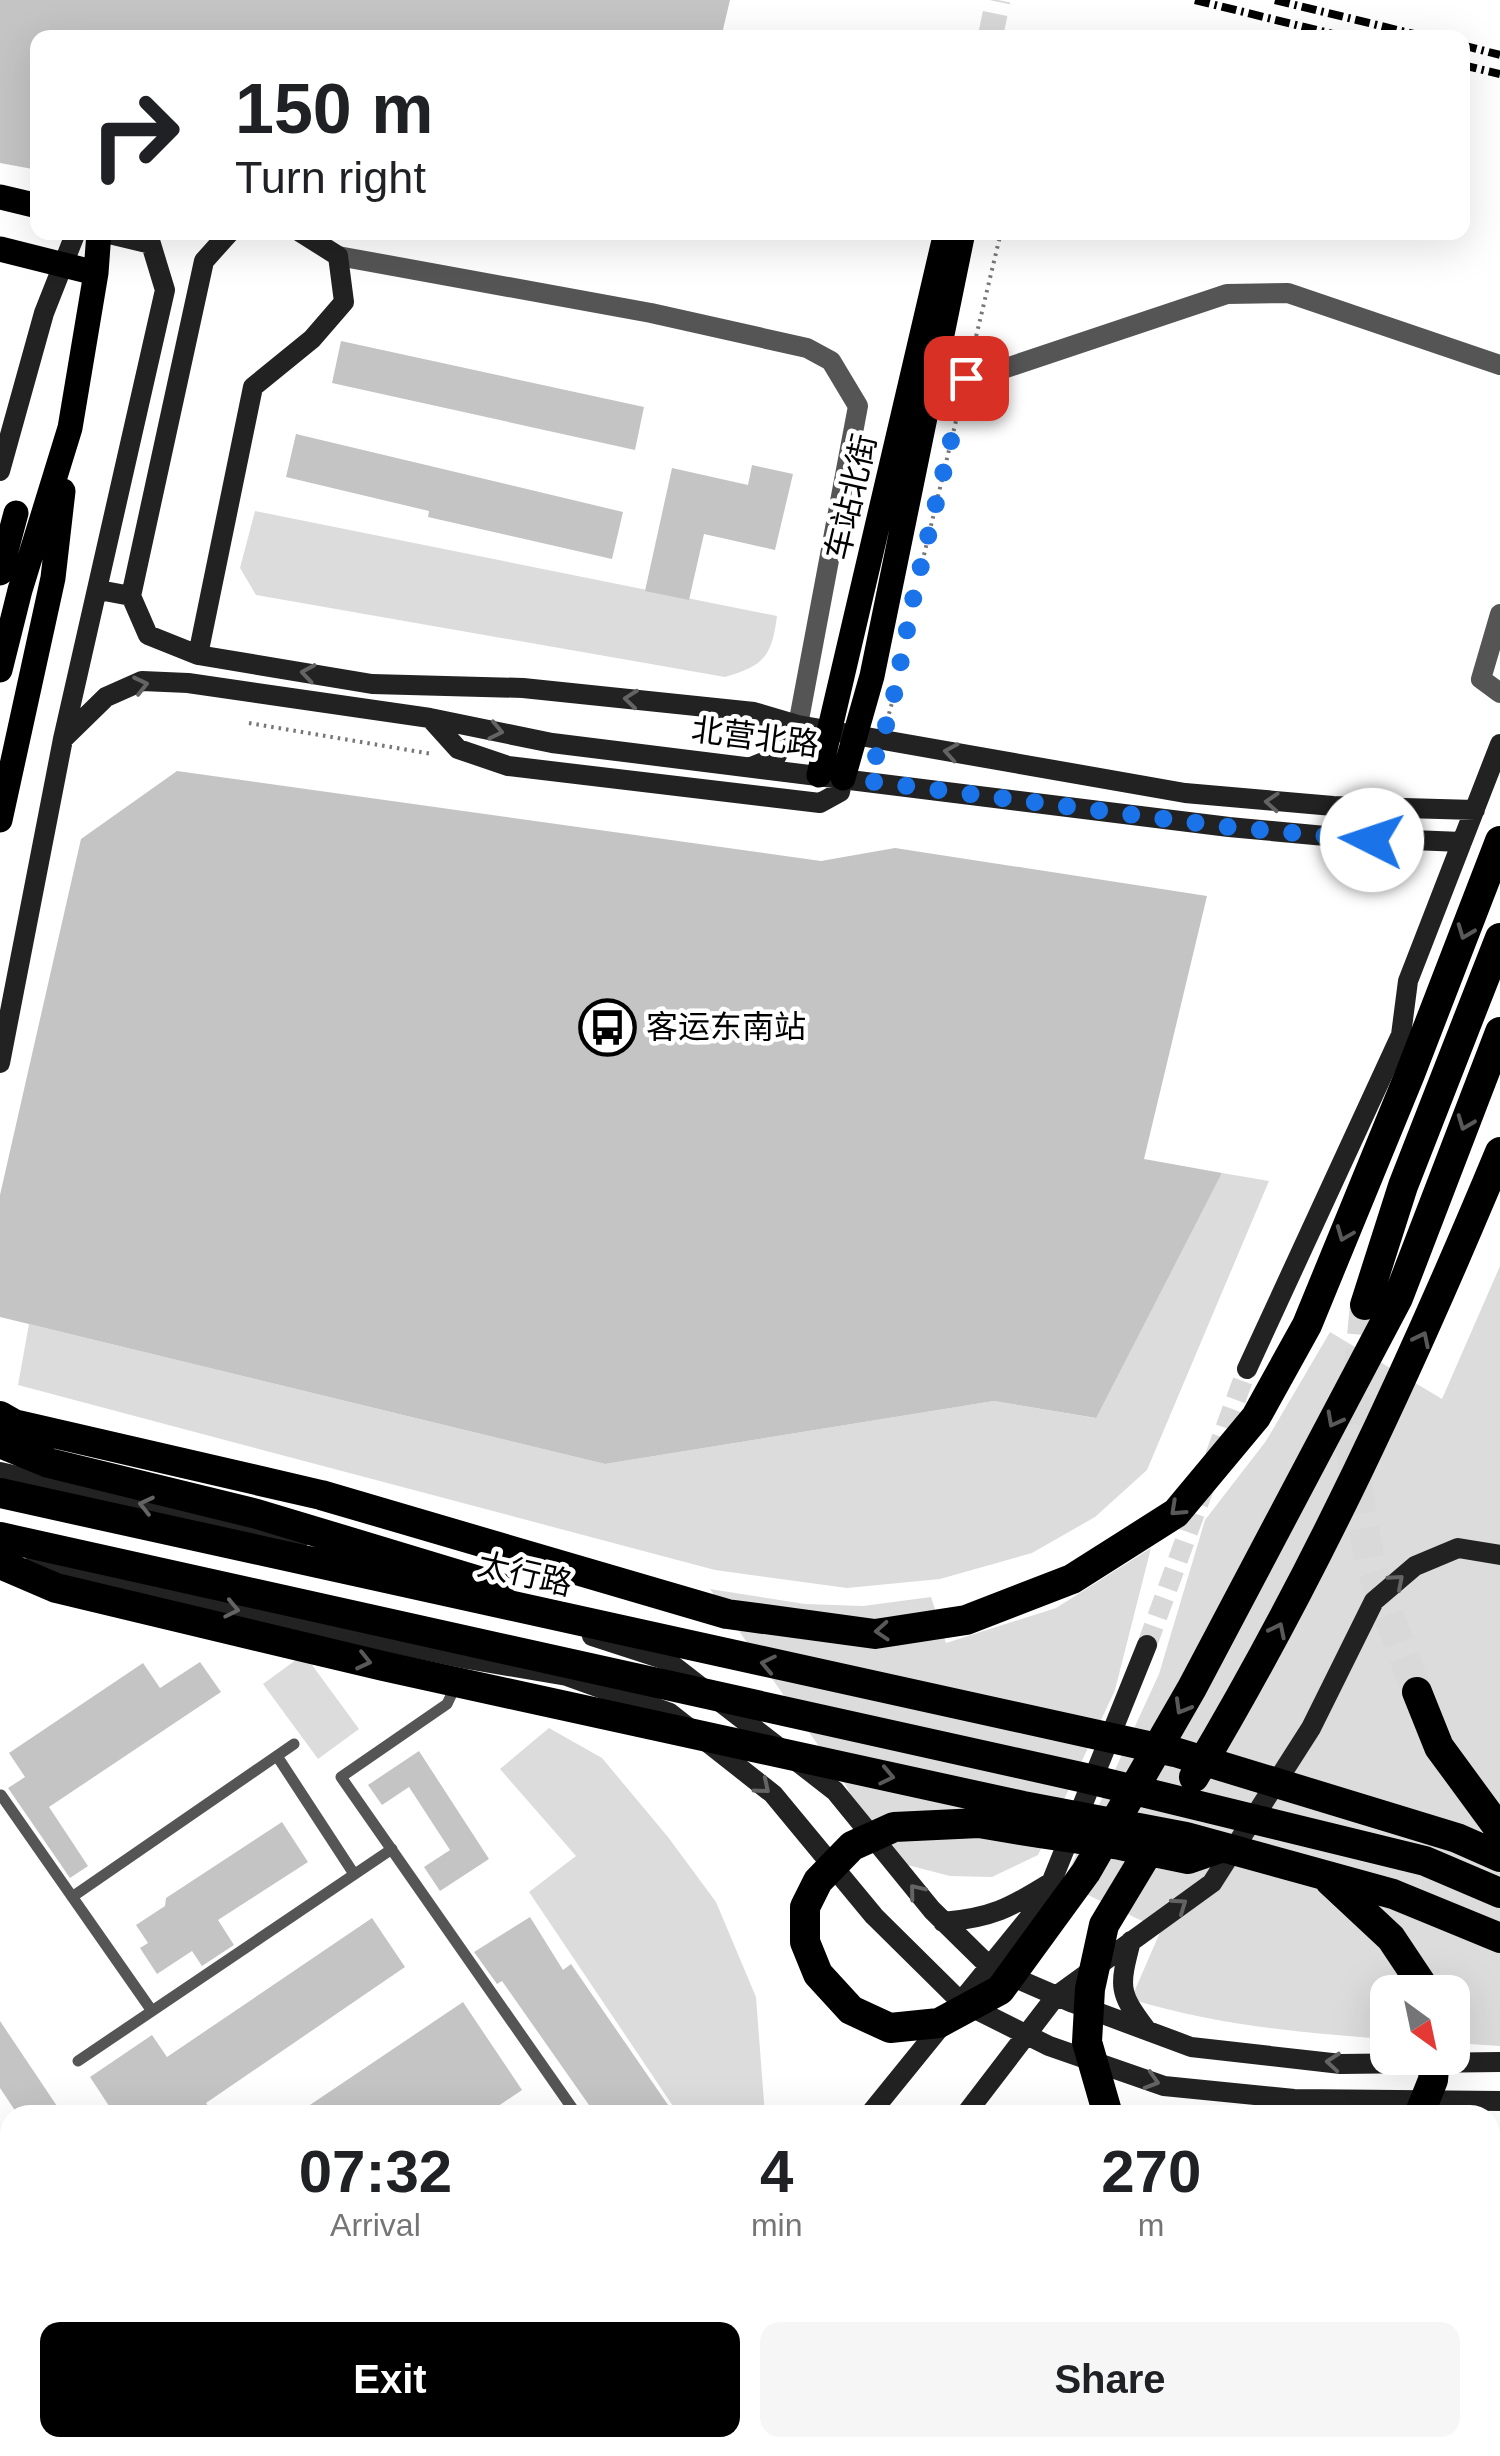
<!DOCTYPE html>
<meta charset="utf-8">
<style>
:root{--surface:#fff;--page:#f6f6f6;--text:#202124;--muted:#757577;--accent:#000}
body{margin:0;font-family:Arial,"Noto Sans SC",sans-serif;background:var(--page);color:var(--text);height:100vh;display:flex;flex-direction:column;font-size:38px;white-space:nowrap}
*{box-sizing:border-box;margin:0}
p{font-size:32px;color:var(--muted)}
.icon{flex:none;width:55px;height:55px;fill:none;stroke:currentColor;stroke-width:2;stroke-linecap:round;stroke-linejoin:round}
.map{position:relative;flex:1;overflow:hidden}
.details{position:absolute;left:0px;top:2105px;width:1500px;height:352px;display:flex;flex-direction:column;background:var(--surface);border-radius:30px 30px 0 0;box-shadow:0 10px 40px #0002}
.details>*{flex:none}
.banner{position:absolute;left:30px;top:30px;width:1440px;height:210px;border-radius:20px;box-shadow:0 10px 40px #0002;background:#fff;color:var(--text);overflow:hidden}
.needle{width:65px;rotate:147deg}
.tools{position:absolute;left:1370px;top:1975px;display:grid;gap:20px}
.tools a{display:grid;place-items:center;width:100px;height:100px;border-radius:20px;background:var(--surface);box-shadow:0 10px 40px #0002;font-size:50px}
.pin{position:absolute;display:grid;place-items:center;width:85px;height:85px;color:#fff;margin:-42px;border-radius:20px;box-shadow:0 5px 15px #0006}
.me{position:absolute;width:110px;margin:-55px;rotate:274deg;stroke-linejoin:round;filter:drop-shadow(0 0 8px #0008)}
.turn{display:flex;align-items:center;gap:35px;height:210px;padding:0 40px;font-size:45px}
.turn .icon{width:130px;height:130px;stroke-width:2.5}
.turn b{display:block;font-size:70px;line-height:85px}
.eta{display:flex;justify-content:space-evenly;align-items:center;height:170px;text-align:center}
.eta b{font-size:60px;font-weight:700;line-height:70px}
.button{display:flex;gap:20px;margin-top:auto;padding:20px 40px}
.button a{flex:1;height:115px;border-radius:20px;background:var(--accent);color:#fff;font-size:40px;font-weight:700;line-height:115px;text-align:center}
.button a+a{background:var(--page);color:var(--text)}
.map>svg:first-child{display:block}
.green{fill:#dcdcdc}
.building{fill:#c4c4c4}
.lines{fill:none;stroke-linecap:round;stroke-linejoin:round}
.secondary-tunnel{stroke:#d9d9d9;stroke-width:20;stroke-dasharray:20 10;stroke-linecap:butt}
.primary-tunnel{stroke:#d9d9d9;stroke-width:25;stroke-dasharray:25 12;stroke-linecap:butt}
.highway-tunnel{stroke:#d9d9d9;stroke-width:30;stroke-dasharray:30 15;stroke-linecap:butt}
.path{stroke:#777;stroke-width:4;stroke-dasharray:2.5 5;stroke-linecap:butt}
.lane{stroke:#555;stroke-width:11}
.street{stroke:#555;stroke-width:20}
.secondary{stroke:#222;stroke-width:20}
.primary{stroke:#000;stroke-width:25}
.highway{stroke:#000;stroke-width:30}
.rail{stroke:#000;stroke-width:8;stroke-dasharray:15 5 2.5 5;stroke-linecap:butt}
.oneway{stroke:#646464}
.oneway2{stroke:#595959}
.route{stroke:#1a73e8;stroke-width:18;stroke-dasharray:0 32.4}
.labels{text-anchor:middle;stroke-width:9;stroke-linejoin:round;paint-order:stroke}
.street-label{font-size:32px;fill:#000;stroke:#fff}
.poi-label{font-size:32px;fill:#000;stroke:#fff;text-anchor:start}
</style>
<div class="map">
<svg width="1500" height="2456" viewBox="0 0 1500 2456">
<rect width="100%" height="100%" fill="#fff"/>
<path class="green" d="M255,511l522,105c-5,40 -13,50 -52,61l-469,-82 -16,-27z
M1222,1173l47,8 -122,289 -52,47 -63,36 -92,26 -93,9 -132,-18 -697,-185 11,-61 576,140 389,-63 101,17z
M1500,1266v780l-47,-3 -1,-51h-64l-1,47c-85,-6 -173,-14 -256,-40l30,-69 -98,-47 96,-209 46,-154 61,-79 64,-109 112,67z
M1151,1548l-36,142 -77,165 -46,22 -42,-1 -66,-17 -39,-75 -135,-195 95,15 58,2 68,-9 15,46 110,-35z
M304,1654l55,75 -41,30 -55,-75z
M549,1728l53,30 66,79 48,65 40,95 9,118h-86l-150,-223 47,-36 -76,-87z"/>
<path class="building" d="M0,0h730l-9,38h-683v132l-38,-7z
M341,341l303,66 -9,43 -303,-67z
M296,434l327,78 -11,47 -184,-42 1,-6 -143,-34z
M752,465l41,9 -18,76 -71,-16 -15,66 -44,-9 27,-123 76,17z
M177,771l644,90 74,-13 312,48 -63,263 78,14 -126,245 -102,-17 -389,63 -605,-147v-122l81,-356z
M200,1662l21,30 -172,115 39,59 -18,12 -62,-90 17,-11 -16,-24 134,-90 17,25z
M419,1751l70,108 -49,32 -16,-24 26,-17 -41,-63 -27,18 -14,-20z
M282,1822l26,40 -90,58 16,25 -32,21 -10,-15 -35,23 -17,-26 8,-5 -12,-18 29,-19 1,-8z
M530,1917l33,53 8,-6 104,151h-79l-94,-134 -5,3 -23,-32z
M372,1918l33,49 -199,136 8,12h-99l-25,-38 62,-42 15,22z
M463,2002l59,88 -37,25h-190z
M0,2021l63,94h-45l-18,-27z"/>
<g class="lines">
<path class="secondary-tunnel" d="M1215,1456l32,-87
M1147,1645l57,-157"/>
<path class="primary-tunnel" d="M990,38l8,-38"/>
<path class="highway-tunnel" d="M1365,1305l-14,144 19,115 47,128"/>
<path class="path" d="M924,555l77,-323
M887,721l8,-29
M249,723l183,31"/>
<path class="lane" d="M457,1683l-10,21 -106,73 236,338
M277,1756l77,118
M1,1795l151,216
M72,1897l222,-153
M78,2061l314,-212
M1490,2199l10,-4"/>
<path class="street" d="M338,256l313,57 156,35 24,13 27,45 -60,319
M991,373l236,-79 61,-1 212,72
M1500,614l-19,65 19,14
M0,2198l10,15
M0,2282l10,-7
M0,2424l10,-7
M197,2448l5,8
M168,2456l13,-8"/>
<path class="secondary" d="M0,471l44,-158 32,-81
M99,590l32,6 17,39 50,20 174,29 151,4 231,24 44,13 387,68 148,13 142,4
M131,596l73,-335 26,-29
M198,655l55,-268 59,-48 32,-37 -6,-46 -38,-24
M430,718l28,31 50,17 312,37 20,-11 3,-14
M63,739l43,-42 36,-16 46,2 242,35 122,25 677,84 107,10 126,5
M751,767l25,-10 9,-18 -9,-12 -11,-8
M0,1063l63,-324 102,-449 -14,-46 -50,-12
M1247,1369l154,-334 7,-54 92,-237
M0,1472l298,69
M31,1567l436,92 100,17 103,37 103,81 101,122 87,86 88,44 115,40 130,13 206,2
M592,1636l74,24 169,131 97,119 58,57 83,36 118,44 150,17 159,-2
M943,1922c48,-4 67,-14 107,-39
M1131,1941c-12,46 -13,51 15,88
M869,2115l176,-217 102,-253
M965,2115l91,-119 156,-113 99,-155 63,-127 41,-35 43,-18 42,7
M555,2456l9,-8
M658,2456l8,-8"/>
<path class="primary" d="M0,197l38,9
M0,249l96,24
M0,573l16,-60
M0,670l20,-80 50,-162 26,-155 3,-41
M819,775l127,-543
M843,778l29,-102 91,-444
M0,820l53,-242 10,-87"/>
<path class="highway" d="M1365,1305l38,-119 97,-248
M0,1416l14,8 307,71 406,119 148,20 91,-14 106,-41 104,-66 80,-96 51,-92 103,-251 90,-233
M0,1443l49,20 208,51 242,73
M0,1493l1175,259 282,86 43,19
M0,1537l1085,241 340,83 75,32
M0,1564l56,24 327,78 640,140 163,31 207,57 107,44
M1417,1692l22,55 61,83
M1194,1777c119,-199 217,-411 306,-625
M1223,1847l-35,12 -68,-14 -81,-12 -19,-3 -41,-7 -85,4 -42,19 -34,35 -13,26v35l13,32 33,36 39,18 49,-5 61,-33 86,-118 106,-184 206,-390 102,-266
M1330,1881l61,57 36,54
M1108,2115l-21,-73 3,-53 14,-64 53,-88
M1419,2115l14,-35 2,-22"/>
<path class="rail" d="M1195,0l154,38
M1275,0l155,38
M1462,45l38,10
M1462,65l38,9"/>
</g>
<defs><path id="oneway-chevron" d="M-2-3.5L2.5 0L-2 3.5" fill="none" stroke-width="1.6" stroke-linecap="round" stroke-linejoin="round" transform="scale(2.5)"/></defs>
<g class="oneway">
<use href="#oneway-chevron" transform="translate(308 673) rotate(-171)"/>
<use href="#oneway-chevron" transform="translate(141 685) rotate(-13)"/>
<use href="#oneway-chevron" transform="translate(631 699) rotate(-174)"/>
<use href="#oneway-chevron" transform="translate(496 731) rotate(12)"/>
<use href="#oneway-chevron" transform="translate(951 752) rotate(-170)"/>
<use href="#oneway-chevron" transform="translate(1272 802) rotate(-176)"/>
<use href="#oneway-chevron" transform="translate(146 1505) rotate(-167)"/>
<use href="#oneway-chevron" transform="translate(1397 1581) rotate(-41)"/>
<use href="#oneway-chevron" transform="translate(232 1609) rotate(12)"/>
<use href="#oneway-chevron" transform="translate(763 1787) rotate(40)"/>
<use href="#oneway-chevron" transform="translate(916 1891) rotate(-129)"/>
<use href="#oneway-chevron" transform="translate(1180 1905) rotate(-35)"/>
<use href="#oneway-chevron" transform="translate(1333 2062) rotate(-175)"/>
<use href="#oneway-chevron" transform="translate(1152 2081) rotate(17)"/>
</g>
<g class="oneway2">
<use href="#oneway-chevron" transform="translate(1465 932) rotate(111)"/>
<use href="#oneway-chevron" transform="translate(1465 1123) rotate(111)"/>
<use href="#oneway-chevron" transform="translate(1344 1234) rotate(112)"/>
<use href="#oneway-chevron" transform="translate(1422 1339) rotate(-64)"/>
<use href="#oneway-chevron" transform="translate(1334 1420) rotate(118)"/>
<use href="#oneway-chevron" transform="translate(1177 1509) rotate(137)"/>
<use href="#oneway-chevron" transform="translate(1278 1630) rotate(-64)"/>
<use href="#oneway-chevron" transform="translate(882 1631) rotate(176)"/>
<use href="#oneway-chevron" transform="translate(364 1661) rotate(13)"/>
<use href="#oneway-chevron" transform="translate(768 1664) rotate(-168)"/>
<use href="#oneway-chevron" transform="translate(1182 1707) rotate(120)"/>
<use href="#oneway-chevron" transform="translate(887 1776) rotate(12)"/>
</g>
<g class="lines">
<path class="route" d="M966,378l-52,217 -23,115 -23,71 361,46 143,13"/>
</g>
<defs>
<symbol id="bus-ring" viewBox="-11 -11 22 22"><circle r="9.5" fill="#fff" stroke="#000" stroke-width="1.5"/><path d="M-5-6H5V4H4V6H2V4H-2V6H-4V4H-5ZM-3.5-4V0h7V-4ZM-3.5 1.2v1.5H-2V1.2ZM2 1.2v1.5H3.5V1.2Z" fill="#000"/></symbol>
</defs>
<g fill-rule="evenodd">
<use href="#bus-ring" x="576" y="996" width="63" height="63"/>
</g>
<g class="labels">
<g class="street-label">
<text transform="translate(851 497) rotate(-77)" y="11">车站北街</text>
<text transform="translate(755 737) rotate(7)" y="11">北营北路</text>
<text transform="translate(525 1574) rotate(13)" y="11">太行路</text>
</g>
<g class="poi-label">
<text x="646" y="1038">客运东南站</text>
</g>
</g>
</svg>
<div class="tools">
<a><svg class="needle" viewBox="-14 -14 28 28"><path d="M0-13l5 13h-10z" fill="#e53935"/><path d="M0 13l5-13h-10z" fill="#757577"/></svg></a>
</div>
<div class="pin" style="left:966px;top:378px;background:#d93025"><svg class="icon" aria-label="arrive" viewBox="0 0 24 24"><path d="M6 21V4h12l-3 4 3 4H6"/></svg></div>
<svg class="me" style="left:1372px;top:840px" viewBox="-20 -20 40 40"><circle r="19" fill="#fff"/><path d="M0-13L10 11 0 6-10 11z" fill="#1a73e8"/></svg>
<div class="banner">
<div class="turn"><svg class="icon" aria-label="right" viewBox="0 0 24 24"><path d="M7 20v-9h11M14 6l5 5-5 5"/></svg><div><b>150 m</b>Turn right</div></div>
</div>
<section class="details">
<div class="eta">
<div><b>07:32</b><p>Arrival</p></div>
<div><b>4</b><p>min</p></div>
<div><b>270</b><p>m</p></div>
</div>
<div class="button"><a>Exit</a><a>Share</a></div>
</section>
</div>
